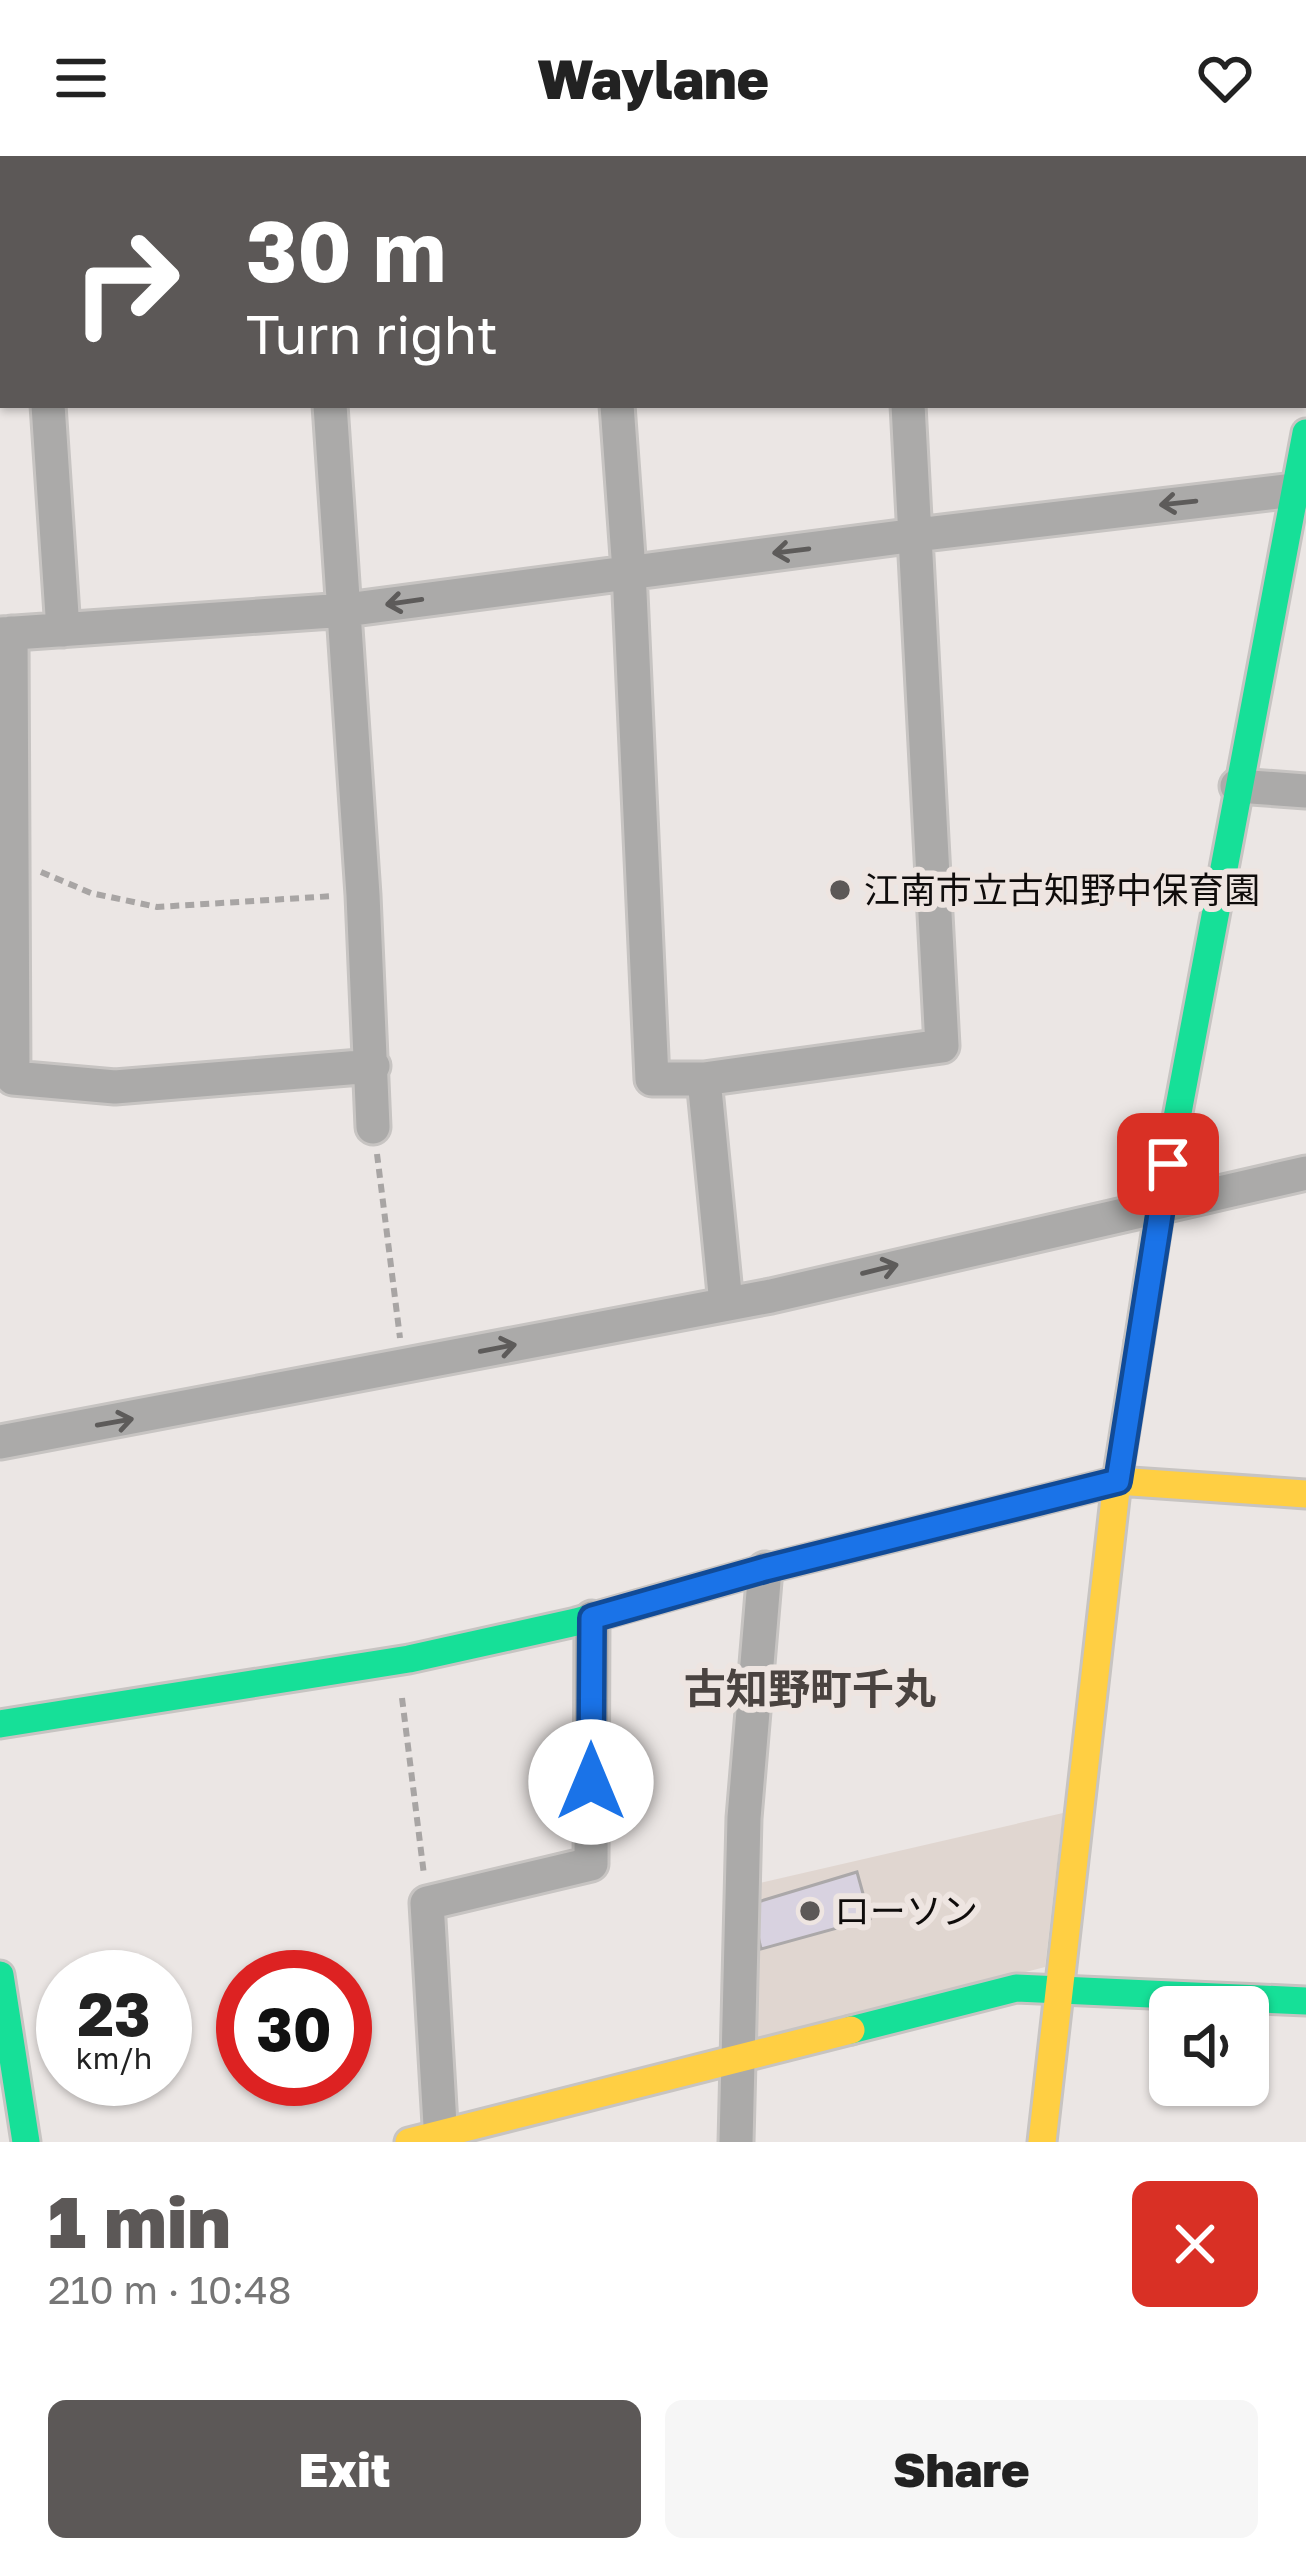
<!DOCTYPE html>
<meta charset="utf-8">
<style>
:root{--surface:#fff;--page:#f6f6f6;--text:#222;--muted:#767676;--accent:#5c5857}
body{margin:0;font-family:"Golos Text","Noto Sans JP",sans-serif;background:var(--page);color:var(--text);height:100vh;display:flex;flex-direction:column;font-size:45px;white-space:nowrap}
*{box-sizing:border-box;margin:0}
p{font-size:39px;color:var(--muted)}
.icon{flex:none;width:66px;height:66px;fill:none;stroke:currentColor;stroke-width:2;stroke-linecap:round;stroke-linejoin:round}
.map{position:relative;height:1986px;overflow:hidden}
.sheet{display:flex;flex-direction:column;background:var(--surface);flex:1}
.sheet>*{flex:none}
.guide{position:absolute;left:0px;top:0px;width:1308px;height:252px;box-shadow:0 3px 9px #0004;background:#5c5857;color:#fff;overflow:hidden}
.buttons{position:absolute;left:1149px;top:1830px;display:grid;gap:24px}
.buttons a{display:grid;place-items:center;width:120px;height:120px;border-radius:18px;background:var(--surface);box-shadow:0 3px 9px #0004;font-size:60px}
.speed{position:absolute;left:36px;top:1794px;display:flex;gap:24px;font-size:60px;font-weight:700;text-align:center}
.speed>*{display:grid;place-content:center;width:156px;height:156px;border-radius:50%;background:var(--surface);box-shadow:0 3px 9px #0004;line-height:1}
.speed small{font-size:30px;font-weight:400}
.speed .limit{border:18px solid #d22;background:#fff;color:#111}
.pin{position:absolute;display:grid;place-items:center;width:102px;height:102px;color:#fff;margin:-51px;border-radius:24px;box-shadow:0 6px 18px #0006}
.me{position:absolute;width:132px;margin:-66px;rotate:0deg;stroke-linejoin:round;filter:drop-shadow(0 0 9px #0008)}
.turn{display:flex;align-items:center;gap:42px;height:252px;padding:0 48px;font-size:54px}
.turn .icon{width:156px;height:156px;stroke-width:2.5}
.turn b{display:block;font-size:84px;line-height:102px}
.round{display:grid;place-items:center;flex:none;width:126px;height:126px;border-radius:18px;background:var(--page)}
.headline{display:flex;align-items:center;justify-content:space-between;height:204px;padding:0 48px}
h1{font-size:72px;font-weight:800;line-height:90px;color:var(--accent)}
.primary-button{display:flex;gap:24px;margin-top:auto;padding:24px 48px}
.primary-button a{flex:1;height:138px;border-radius:18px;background:var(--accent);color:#fff;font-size:48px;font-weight:800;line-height:138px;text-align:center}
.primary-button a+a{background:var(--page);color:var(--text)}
header{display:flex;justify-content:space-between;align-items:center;height:156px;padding:0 48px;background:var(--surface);font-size:54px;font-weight:800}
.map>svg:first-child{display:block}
.built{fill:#e0d6d0}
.building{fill:#d8d2e0;stroke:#aba8a9;stroke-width:3}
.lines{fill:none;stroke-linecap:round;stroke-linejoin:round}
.street-casing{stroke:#c7c4c2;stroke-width:39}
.fast-casing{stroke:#c7c4c2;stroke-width:33}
.slow-casing{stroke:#c7c4c2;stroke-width:33}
.path{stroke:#a8a5a4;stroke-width:6;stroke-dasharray:9 6;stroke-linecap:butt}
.street{stroke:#abaaa9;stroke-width:33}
.fast{stroke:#16e098;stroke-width:27}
.slow{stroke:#ffcf43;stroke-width:27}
.oneway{stroke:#5d5b5a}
.route-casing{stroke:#114b97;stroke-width:30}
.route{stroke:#1a73e8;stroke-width:21}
.poi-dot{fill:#5c5857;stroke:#eee5e1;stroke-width:4.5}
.labels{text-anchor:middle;stroke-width:12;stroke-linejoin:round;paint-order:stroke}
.poi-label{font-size:36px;fill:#0f0c0b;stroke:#eee5e1;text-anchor:start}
.quarter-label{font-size:42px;font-weight:bold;fill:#4a4340;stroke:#eee5e1}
</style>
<header><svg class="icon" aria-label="menu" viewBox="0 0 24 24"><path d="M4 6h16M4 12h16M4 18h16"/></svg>Waylane<svg class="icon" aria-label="heart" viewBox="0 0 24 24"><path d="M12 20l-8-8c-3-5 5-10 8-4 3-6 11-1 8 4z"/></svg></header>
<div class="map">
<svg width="1306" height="1986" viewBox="0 0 1306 1986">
<rect width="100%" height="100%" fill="#ebe6e4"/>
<path class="built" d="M1063,1657l-18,154 -295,76 1,-158z"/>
<path class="building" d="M857,1716l13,47 -109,30 -10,-45z"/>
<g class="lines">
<defs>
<path id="street" d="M31,0v3
M311,0v3
M600,0v3
M892,0v3
M48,249l15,225
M330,249l33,490 10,232
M617,249l12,166 23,508h52l22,225
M11,477l2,445 102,9 258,-21
M0,478l346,-24 570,-75 378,-45 12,2
M1237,630l69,5
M704,923l238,-33 -34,-641
M0,1286l771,-146 535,-123
M441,1986l-14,-239 164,-39 1,-246
M736,1986l8,-324 21,-249"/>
<path id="fast" d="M1139,1186l21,-134 146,-775
M0,1568l409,-65 167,-37 189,-53 273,-68
M0,1819l26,167
M851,1874l165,-42 290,13"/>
<path id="slow" d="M1038,1345l79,-20 189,13
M409,1986l442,-112
M1042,1986l75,-661 22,-139"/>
</defs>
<use href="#street" class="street-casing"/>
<use href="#fast" class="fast-casing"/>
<use href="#slow" class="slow-casing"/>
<path class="path" d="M41,716l50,21 66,14 177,-11
M377,998l23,184
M402,1542l22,177"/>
<use href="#street" class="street"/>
<use href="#fast" class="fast"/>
<use href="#slow" class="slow"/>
</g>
<defs><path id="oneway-shaft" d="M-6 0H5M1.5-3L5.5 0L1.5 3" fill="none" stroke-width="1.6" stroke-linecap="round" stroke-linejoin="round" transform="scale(3)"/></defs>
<g class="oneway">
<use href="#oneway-shaft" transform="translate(1178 347) rotate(174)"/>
<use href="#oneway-shaft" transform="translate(791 395) rotate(173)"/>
<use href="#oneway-shaft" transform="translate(404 446) rotate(172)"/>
<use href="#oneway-shaft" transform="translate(880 1113) rotate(-14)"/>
<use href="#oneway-shaft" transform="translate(498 1192) rotate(-11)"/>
<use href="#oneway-shaft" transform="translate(115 1266) rotate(-10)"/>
</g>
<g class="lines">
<defs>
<path id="route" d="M591,1626l1,-164 173,-49 353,-88 50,-317"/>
</defs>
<use href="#route" class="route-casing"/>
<use href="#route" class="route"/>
</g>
<g class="poi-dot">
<circle cx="840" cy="734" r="12"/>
<circle cx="810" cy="1755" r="12"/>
</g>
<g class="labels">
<g class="poi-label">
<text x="864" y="747">江南市立古知野中保育園</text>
<text x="834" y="1768">ローソン</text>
</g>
<g class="quarter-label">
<text x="810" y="1548">古知野町千丸</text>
</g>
</g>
</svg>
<div class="buttons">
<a><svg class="icon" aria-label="sound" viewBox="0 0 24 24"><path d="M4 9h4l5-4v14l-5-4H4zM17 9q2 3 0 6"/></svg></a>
</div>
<div class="speed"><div>23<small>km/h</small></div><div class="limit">30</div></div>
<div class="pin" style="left:1168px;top:1008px;background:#d93025"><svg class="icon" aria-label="arrive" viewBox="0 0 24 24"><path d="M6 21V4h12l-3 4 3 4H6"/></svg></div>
<svg class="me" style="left:591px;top:1626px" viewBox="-20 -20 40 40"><circle r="19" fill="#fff"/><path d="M0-13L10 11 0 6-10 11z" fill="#1a73e8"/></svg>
<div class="guide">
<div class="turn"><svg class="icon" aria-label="right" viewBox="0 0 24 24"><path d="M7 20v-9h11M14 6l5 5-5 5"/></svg><div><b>30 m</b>Turn right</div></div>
</div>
</div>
<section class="sheet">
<div class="headline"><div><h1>1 min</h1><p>210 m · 10:48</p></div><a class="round" style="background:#d93025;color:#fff"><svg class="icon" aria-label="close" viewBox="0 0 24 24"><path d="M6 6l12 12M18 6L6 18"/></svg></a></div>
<div class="primary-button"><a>Exit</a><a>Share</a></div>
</section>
